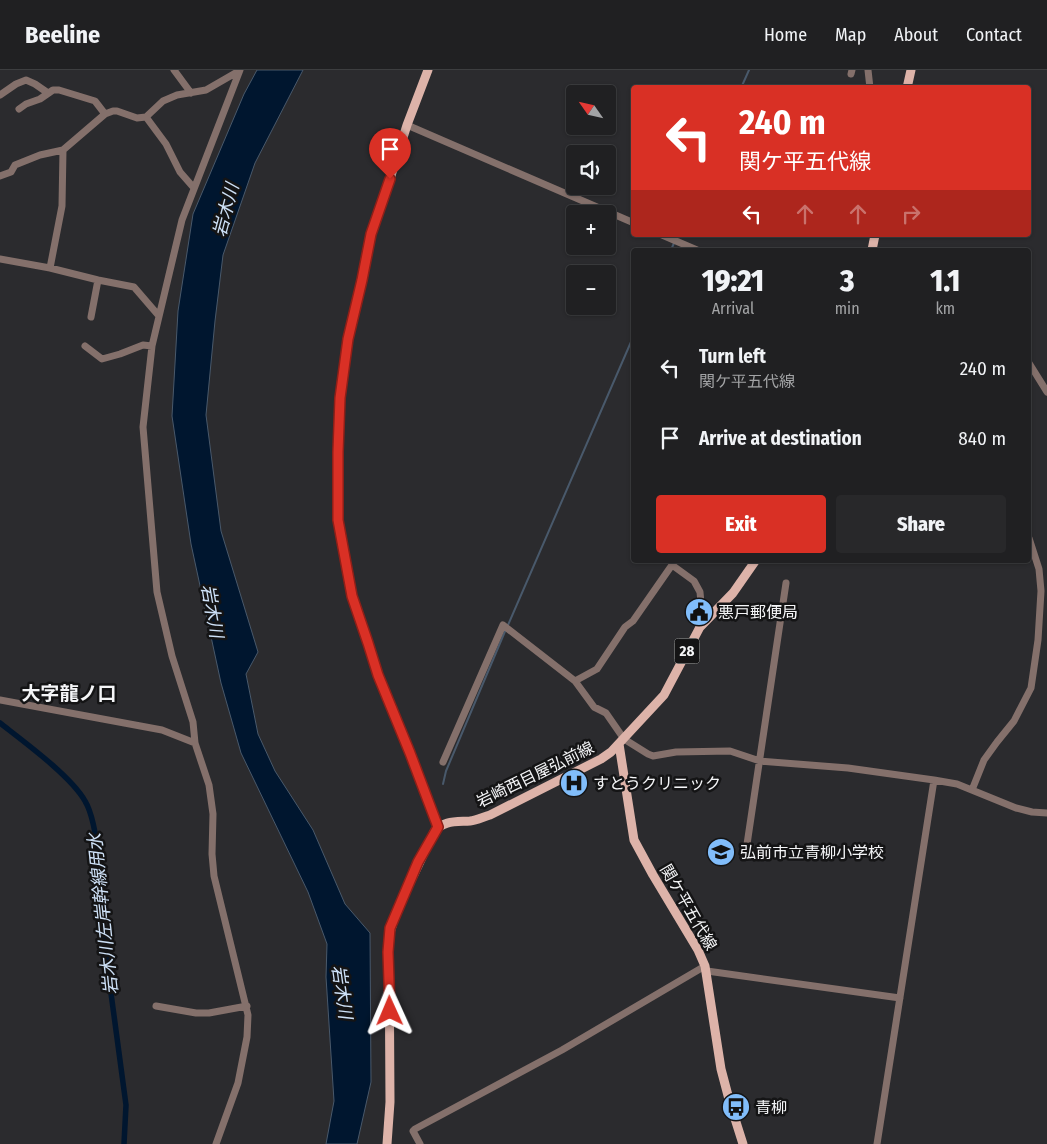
<!DOCTYPE html>
<meta charset="utf-8">
<style>
:root{--surface:#202022;--page:#28282a;--text:#f1f3f6;--muted:#a2a3a5;--line:#3d3e40;--accent:#d93025}
body{margin:0;font-family:"Fira Sans Condensed","Noto Sans JP",sans-serif;background:var(--page);color:var(--text);height:100vh;display:flex;flex-direction:column;font-size:19px;white-space:nowrap}
*{box-sizing:border-box;margin:0}
p{font-size:16px;color:var(--muted)}
.icon{flex:none;width:28px;height:28px;fill:none;stroke:currentColor;stroke-width:2;stroke-linecap:round;stroke-linejoin:round}
.map{position:relative;flex:1;overflow:hidden}
.drawer{position:absolute;left:631px;top:178px;width:400px;height:315px;display:flex;flex-direction:column;background:var(--surface);border-radius:5px;box-shadow:0 1px 4px #0004,0 0 0 1px var(--line)}
.drawer>*{flex:none}
.banner{position:absolute;left:631px;top:15px;width:400px;height:152px;border-radius:5px;box-shadow:0 1px 4px #0004,0 0 0 1px var(--line);background:#d93025;color:#fff;overflow:hidden}
.needle{width:32px;rotate:304deg}
.controls{position:absolute;left:566px;top:15px;display:grid;gap:10px}
.controls a{display:grid;place-items:center;width:50px;height:50px;border-radius:5px;background:var(--surface);box-shadow:0 1px 4px #0004,0 0 0 1px var(--line);font-size:25px}
.pin{position:absolute;display:grid;place-items:center;width:42px;height:42px;color:#fff;margin:-51px -21px;border-radius:50% 50% 50% 0;rotate:-45deg;box-shadow:0 0 5px #0007}
.pin .icon{rotate:45deg}
.me{position:absolute;width:55px;margin:-28px;rotate:359deg;stroke-linejoin:round;filter:drop-shadow(0 0 4px #0008)}
.turn{display:flex;align-items:center;gap:18px;height:105px;padding:0 25px;font-size:22px}
.turn .icon{width:65px;height:65px;stroke-width:2.5}
.turn b{display:block;font-size:35px;line-height:42px}
.lanes{display:flex;align-items:center;height:48px;padding:0 25px;background:#0003;justify-content:center;gap:25px;direction:ltr}
.lanes .off{opacity:.35}
.eta{display:flex;justify-content:space-evenly;align-items:center;height:85px;text-align:center}
.eta b{font-size:30px;font-weight:800;line-height:35px}
.cta{display:flex;gap:10px;margin-top:auto;padding:10px 25px}
.cta a{flex:1;height:58px;border-radius:5px;background:var(--accent);color:#fff;font-size:20px;font-weight:800;line-height:58px;text-align:center}
.cta a+a{background:var(--page);color:var(--text)}
ul{padding:0;list-style:none}
li{display:flex;align-items:center;gap:15px;height:70px;padding:0 25px}
li div{flex:1}
li b{display:block;font-size:19px}
li em{font-style:normal}
header{display:flex;align-items:center;gap:30px;box-sizing:border-box;height:70px;padding:0 25px;background:var(--surface);border-bottom:1px solid var(--line)}
header strong{font-size:24px}
nav{display:flex;gap:28px;margin-inline-start:auto;font-size:18px}
.map>svg:first-child{display:block}
.water{fill:#00162f;stroke:#49596b}
.lines{fill:none;stroke-linecap:round;stroke-linejoin:round}
.stream{stroke:#49596b;stroke-width:2}
.canal{stroke:#00162f;stroke-width:5.5}
.minor{stroke:#84706b;stroke-width:7}
.major{stroke:#ddb3a9;stroke-width:9}
.route-casing{stroke:#8d1f18;stroke-width:12}
.route{stroke:#d93025;stroke-width:9}
.labels{text-anchor:middle;stroke-width:5;stroke-linejoin:round;paint-order:stroke}
.shield{fill:#141415;stroke:#b1b2b3;stroke-width:1}
.shield-label{font-size:15px;font-weight:bold;fill:#f4f5f7}
.poi-label{font-size:16px;fill:#f4f5f7;stroke:#141415;text-anchor:start}
.street-label{font-size:16px;fill:#f4f5f7;stroke:#141415}
.water-label{font-size:18px;font-style:italic;fill:#cee1f7;stroke:#141415}
.quarter-label{font-size:19px;font-weight:bold;fill:#f4f5f7;stroke:#141415}
</style>
<header>
<strong>Beeline</strong>
<nav><a>Home</a><a>Map</a><a>About</a><a>Contact</a></nav>
</header>
<div class="map">
<svg width="1047" height="1074" viewBox="0 0 1047 1074">
<rect width="100%" height="100%" fill="#2b2b2e"/>
<path class="water" d="M257,0h46l-48,93 -32,92 -8,66 -9,94 15,116 37,121 -12,22 12,60 17,37 38,59 32,74 25,29 1,149 -14,62h-31l8,-43 -8,-124 1,-33 -19,-52 -67,-139 -20,-70 -30,-139 -19,-128 6,-105 15,-97 51,-120z"/>
<g class="lines">
<path class="stream" d="M741,18l8,-18
M671,180l3,-7
M508,555l126,-290
M443,714l3,-13 60,-142"/>
<path class="canal" d="M0,653c23,18 71,53 85,78 14,23 18,98 17,125l24,179 -2,39"/>
<path class="minor" d="M174,0l17,23
M868,0l2,18
M851,4l1,-4
M0,25l16,-11 10,-4 9,4 13,9
M19,39l7,-5 14,-5 13,-9h6l36,11 10,13
M146,47l20,27 14,28 14,16
M407,55l227,98
M0,106l11,-4 4,-7 25,-10 23,-5 42,-36 8,-3h4l20,7 9,-1 17,-16 14,-6 29,-5 33,-19
M662,165l35,15
M0,189l50,9 48,12 36,7 25,29
M50,198l12,-62 1,-56
M91,247l7,-37
M85,276l17,13 18,-5 23,-9 9,1
M1029,293l18,29
M575,611l22,-12 28,-42 8,-6 39,-56 22,16 6,11 1,11 12,11
M0,630l162,30 33,13
M443,692l60,-137 72,56 19,26 12,6 18,26 24,15 5,2 23,-4 54,-1 30,10 88,7 86,12 23,4 59,24 16,4 15,1
M972,720l12,-30 13,-18 17,-21 17,-33 7,-48 3,-49 -2,-22 -10,-31
M746,781l40,-268
M707,901l193,27
M156,936l40,7h13l38,-7
M216,1074l22,-61 9,-46 1,-22 -34,-139 -2,-22 1,-40 -4,-29 -14,-42 -2,-21 -21,-66 -15,-64 -14,-165 9,-81 30,-126 58,-150
M420,1074l-7,-13 2,-2 147,-79 143,-84
M877,1074l57,-364"/>
<path class="major" d="M428,0l-21,55 -23,73 -13,36 -9,46 -14,59 -8,59 -2,54v68l14,76 26,79 32,78 28,74
M907,18l4,-18
M872,180l3,-15
M619,674l15,96 19,35 45,75 7,16 16,103 9,34 13,41
M387,1074l3,-42 -1,-166 8,-26 37,-78c9,-12 23,-10 36,-11 7,-1 13,-4 20,-6l111,-56 10,-7 53,-57 36,-68 33,-34 23,-33"/>
</g>
<g class="lines">
<defs>
<path id="route" d="M390,941l-2,-59 2,-24 28,-66 20,-35 -28,-74 -32,-78 -10,-32 -16,-47 -14,-76v-68l2,-54 8,-59 14,-59 9,-46 19,-55"/>
</defs>
<use href="#route" class="route-casing"/>
<use href="#route" class="route"/>
</g>
<defs>
<symbol id="civic-disc" viewBox="-11 -11 22 22"><circle r="9.5" fill="#81bdfa" stroke="#141415"/><path d="M-.6-6.5H3V-4.5H.6V-3L4-1V1h2V6H-6V1h2V-1L-.6-3ZM-1.2 2.5V6h2.4V2.5Z" fill="#111"/></symbol>
<symbol id="hospital-disc" viewBox="-11 -11 22 22"><circle r="9.5" fill="#81bdfa" stroke="#141415"/><path d="M-5-5h3v3.5h4V-5h3V5h-3V1.5h-4V5h-3Z" fill="#111"/></symbol>
<symbol id="school-disc" viewBox="-11 -11 22 22"><circle r="9.5" fill="#81bdfa" stroke="#141415"/><path d="M0-5L7-2L0 1L-7-2ZM-4 1L0 2.5L4 1V4Q0 6-4 4Z" fill="#111"/></symbol>
<symbol id="bus-disc" viewBox="-11 -11 22 22"><circle r="9.5" fill="#81bdfa" stroke="#141415"/><path d="M-5-6H5V4H4V6H2V4H-2V6H-4V4H-5ZM-3.5-4V0h7V-4ZM-3.5 1.2v1.5H-2V1.2ZM2 1.2v1.5H3.5V1.2Z" fill="#111"/></symbol>
</defs>
<g fill-rule="evenodd">
<use href="#civic-disc" x="683" y="526" width="32" height="32"/>
<use href="#hospital-disc" x="558" y="697" width="32" height="32"/>
<use href="#school-disc" x="705" y="766" width="32" height="32"/>
<use href="#bus-disc" x="720" y="1021" width="32" height="32"/>
</g>
<g class="labels">
<rect class="shield" x="674.5" y="568.5" width="25" height="25" rx="4"/>
<g class="shield-label">
<text x="687" y="586">28</text>
</g>
<g class="poi-label">
<text x="718" y="548">悪戸郵便局</text>
<text x="593" y="719">すとうクリニック</text>
<text x="740" y="788">弘前市立青柳小学校</text>
<text x="755" y="1043">青柳</text>
</g>
<g class="street-label">
<text transform="translate(535 704) rotate(-26)" y="6">岩崎西目屋弘前線</text>
<text transform="translate(689 837) rotate(60)" y="6">関ケ平五代線</text>
</g>
<g class="water-label">
<text transform="translate(226 140) rotate(-75)" y="6">岩木川</text>
<text transform="translate(212 541) rotate(80)" y="6">岩木川</text>
<text transform="translate(103 844) rotate(-96)" y="6">岩木川左岸幹線用水</text>
<text transform="translate(342 922) rotate(82)" y="6">岩木川</text>
</g>
<g class="quarter-label">
<text x="69" y="630">大字龍ノ口</text>
</g>
</g>
</svg>
<div class="controls">
<a><svg class="needle" viewBox="-14 -14 28 28"><path d="M0-13l5 13h-10z" fill="#e53935"/><path d="M0 13l5-13h-10z" fill="#a2a3a5"/></svg></a>
<a><svg class="icon" aria-label="sound" viewBox="0 0 24 24"><path d="M4 9h4l5-4v14l-5-4H4zM17 9q2 3 0 6"/></svg></a>
<a>+</a>
<a>−</a>
</div>
<div class="pin" style="left:390px;top:109px;background:#d93025"><svg class="icon" aria-label="arrive" viewBox="0 0 24 24"><path d="M6 21V4h12l-3 4 3 4H6"/></svg></div>
<svg class="me" style="left:390px;top:941px" viewBox="-20 -20 40 40"><path d="M0-17L14 15 0 8-14 15z" fill="#d93025" stroke="#fff" stroke-width="4"/></svg>
<div class="banner">
<div class="turn"><svg class="icon" aria-label="left" viewBox="0 0 24 24"><path d="M17 20v-9H6M10 6l-5 5 5 5"/></svg><div><b>240 m</b>関ケ平五代線</div></div>
<div class="lanes"><svg class="icon" aria-label="left" viewBox="0 0 24 24"><path d="M17 20v-9H6M10 6l-5 5 5 5"/></svg><svg class="icon off" aria-label="ahead" viewBox="0 0 24 24"><path d="M12 20V5M6 11l6-6 6 6"/></svg><svg class="icon off" aria-label="ahead" viewBox="0 0 24 24"><path d="M12 20V5M6 11l6-6 6 6"/></svg><svg class="icon off" aria-label="right" viewBox="0 0 24 24"><path d="M7 20v-9h11M14 6l5 5-5 5"/></svg></div>
</div>
<section class="drawer">
<div class="eta">
<div><b>19:21</b><p>Arrival</p></div>
<div><b>3</b><p>min</p></div>
<div><b>1.1</b><p>km</p></div>
</div>
<ul>
<li><svg class="icon" aria-label="left" viewBox="0 0 24 24"><path d="M17 20v-9H6M10 6l-5 5 5 5"/></svg><div><b>Turn left</b><p>関ケ平五代線</p></div><em>240 m</em></li>
<li><svg class="icon" aria-label="arrive" viewBox="0 0 24 24"><path d="M6 21V4h12l-3 4 3 4H6"/></svg><div><b>Arrive at destination</b></div><em>840 m</em></li>
</ul>
<div class="cta"><a>Exit</a><a>Share</a></div>
</section>
</div>
